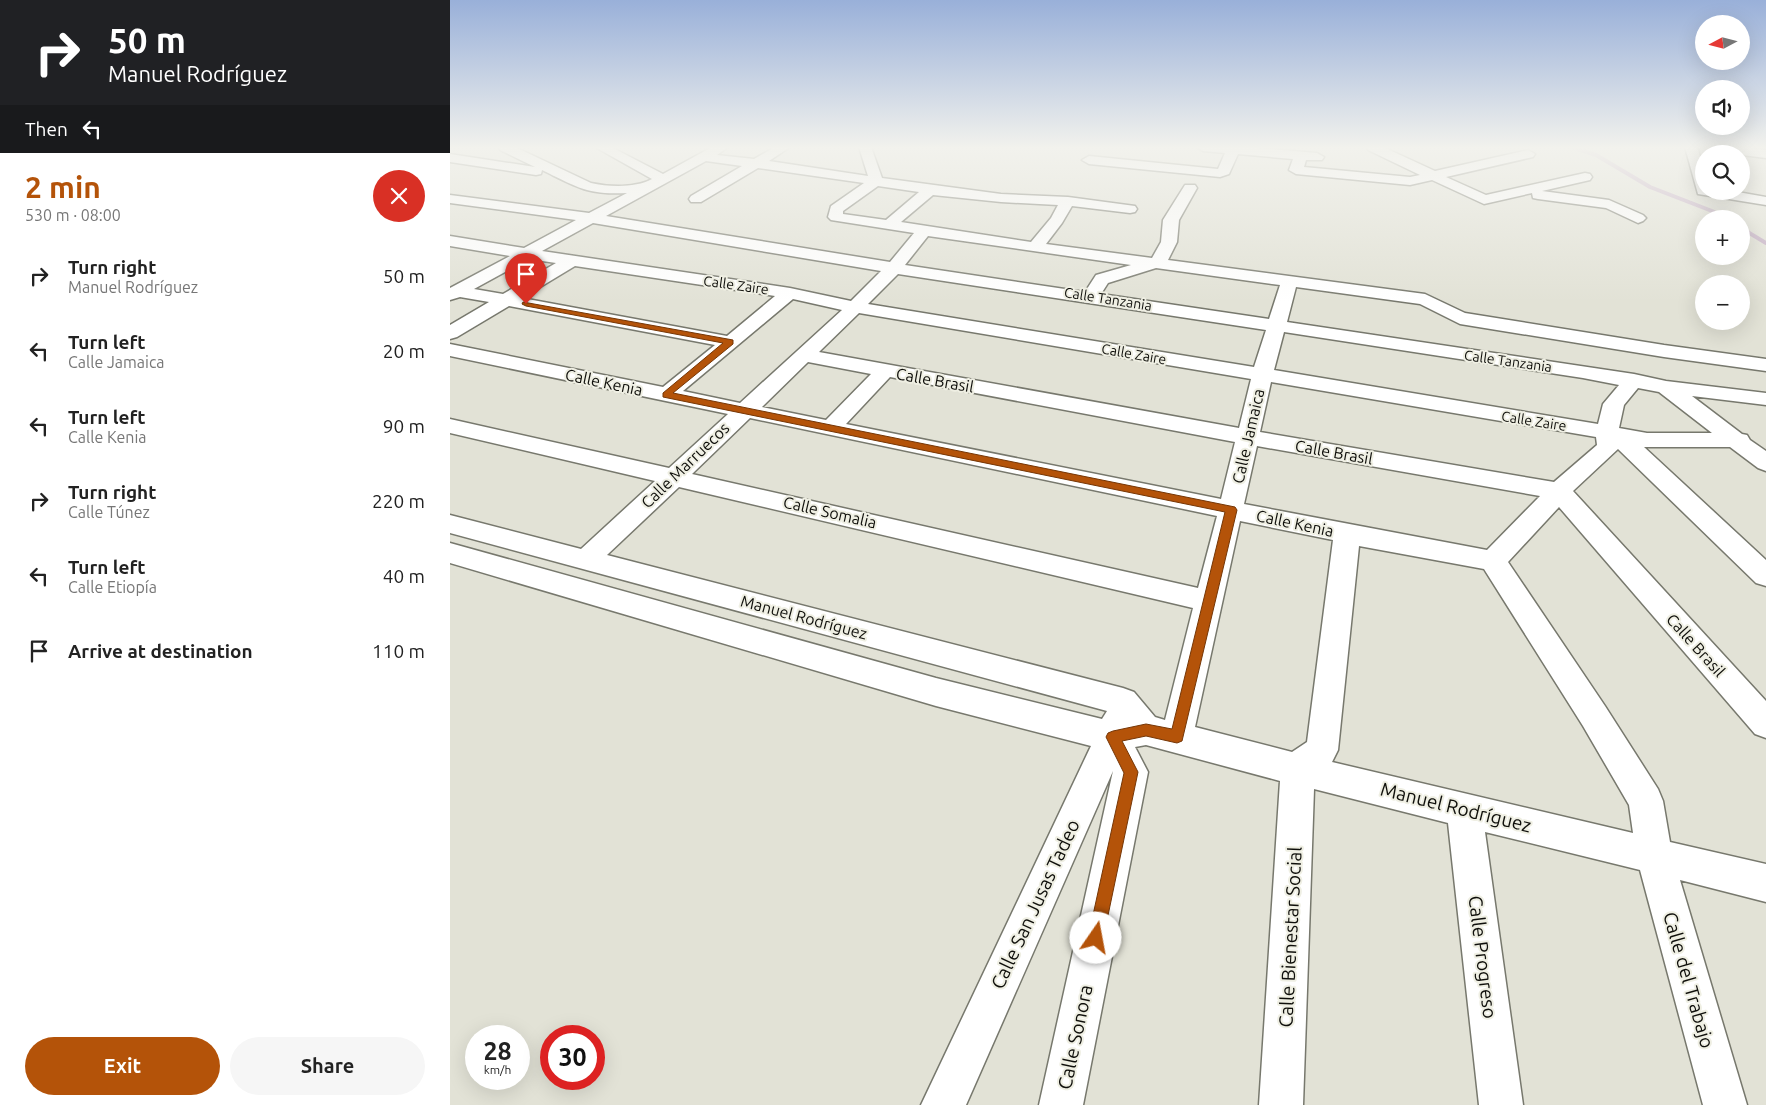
<!DOCTYPE html>
<meta charset="utf-8">
<style>
:root{--surface:#fff;--page:#f6f6f6;--text:#222;--muted:#767676;--accent:#b45309}
body{margin:0;font-family:Ubuntu,sans-serif;background:var(--page);color:var(--text);height:100vh;display:flex;flex-direction:column;font-size:19px;white-space:nowrap}
*{box-sizing:border-box;margin:0}
p{font-size:16px;color:var(--muted)}
.icon{flex:none;width:28px;height:28px;fill:none;stroke:currentColor;stroke-width:2;stroke-linecap:round;stroke-linejoin:round}
.map{position:relative;flex:1;overflow:hidden}
.side{display:flex;flex-direction:column;background:var(--surface);width:450px}
.side>*{flex:none}
.top-card{background:#202124;color:#fff;overflow:hidden}
.needle{width:32px;rotate:263deg}
.buttons{position:absolute;left:1245px;top:15px;display:grid;gap:10px}
.buttons a{display:grid;place-items:center;width:55px;height:55px;border-radius:50%;background:var(--surface);box-shadow:0 5px 20px #0002;font-size:25px}
.speed{position:absolute;left:15px;top:1025px;display:flex;gap:10px;font-size:25px;font-weight:700;text-align:center}
.speed>*{display:grid;place-content:center;width:65px;height:65px;border-radius:50%;background:var(--surface);box-shadow:0 5px 20px #0002;line-height:1}
.speed small{font-size:12px;font-weight:400}
.speed .limit{border:8px solid #d22;background:#fff;color:#111}
.pin{position:absolute;display:grid;place-items:center;width:42px;height:42px;color:#fff;margin:-51px -21px;border-radius:50% 50% 50% 0;rotate:-45deg;box-shadow:0 0 5px #0007}
.pin .icon{rotate:45deg}
.me{position:absolute;width:55px;margin:-28px;rotate:12deg;stroke-linejoin:round;filter:drop-shadow(0 0 4px #0008)}
.turn{display:flex;align-items:center;gap:18px;height:105px;padding:0 25px;font-size:22px}
.turn .icon{width:65px;height:65px;stroke-width:2.5}
.turn b{display:block;font-size:35px;line-height:42px}
.then{display:flex;align-items:center;height:48px;padding:0 25px;background:#0003;gap:10px;font-size:19px}
.round{display:grid;place-items:center;flex:none;width:52px;height:52px;border-radius:26px;background:var(--page)}
.head{display:flex;align-items:center;justify-content:space-between;height:85px;padding:0 25px}
h1{font-size:30px;font-weight:600;line-height:38px;color:var(--accent)}
.primary-button{display:flex;gap:10px;margin-top:auto;padding:10px 25px}
.primary-button a{flex:1;height:58px;border-radius:30px;background:var(--accent);color:#fff;font-size:20px;font-weight:600;line-height:58px;text-align:center}
.primary-button a+a{background:var(--page);color:var(--text)}
ul{padding:0;list-style:none}
li{display:flex;align-items:center;gap:15px;height:75px;padding:0 25px}
li div{flex:1}
li b{display:block;font-size:19px}
li em{font-style:normal}
main{display:flex;flex:1;min-height:0}
.map>svg:first-child{display:block}
.lines{fill:none;stroke-linecap:round;stroke-linejoin:round}
.stream{stroke:#c3abc3;stroke-width:4}
.minor-casing{stroke:#77786d;stroke-width:3}
.minor{fill:#fff;fill-rule:evenodd}
.route{fill:#b45309;stroke:#753606}
.labels{text-anchor:middle;stroke-width:4;stroke-linejoin:round;paint-order:stroke}
.far-street-label{font-size:14px;fill:#0f0f0b;stroke:#efefe3}
.street-label{font-size:16px;fill:#0f0f0b;stroke:#efefe3}
.near-street-label{font-size:19px;fill:#0f0f0b;stroke:#efefe3}
</style>
<main>
<section class="side">
<div class="top-card">
<div class="turn"><svg class="icon" aria-label="right" viewBox="0 0 24 24"><path d="M7 20v-9h11M14 6l5 5-5 5"/></svg><div><b>50 m</b>Manuel Rodríguez</div></div>
<div class="then">Then<svg class="icon" aria-label="left" viewBox="0 0 24 24"><path d="M17 20v-9H6M10 6l-5 5 5 5"/></svg></div>
</div>
<div class="head"><div><h1>2 min</h1><p>530 m · 08:00</p></div><a class="round" style="background:#d93025;color:#fff"><svg class="icon" aria-label="close" viewBox="0 0 24 24"><path d="M6 6l12 12M18 6L6 18"/></svg></a></div>
<ul>
<li><svg class="icon" aria-label="right" viewBox="0 0 24 24"><path d="M7 20v-9h11M14 6l5 5-5 5"/></svg><div><b>Turn right</b><p>Manuel Rodríguez</p></div><em>50 m</em></li>
<li><svg class="icon" aria-label="left" viewBox="0 0 24 24"><path d="M17 20v-9H6M10 6l-5 5 5 5"/></svg><div><b>Turn left</b><p>Calle Jamaica</p></div><em>20 m</em></li>
<li><svg class="icon" aria-label="left" viewBox="0 0 24 24"><path d="M17 20v-9H6M10 6l-5 5 5 5"/></svg><div><b>Turn left</b><p>Calle Kenia</p></div><em>90 m</em></li>
<li><svg class="icon" aria-label="right" viewBox="0 0 24 24"><path d="M7 20v-9h11M14 6l5 5-5 5"/></svg><div><b>Turn right</b><p>Calle Túnez</p></div><em>220 m</em></li>
<li><svg class="icon" aria-label="left" viewBox="0 0 24 24"><path d="M17 20v-9H6M10 6l-5 5 5 5"/></svg><div><b>Turn left</b><p>Calle Etiopía</p></div><em>40 m</em></li>
<li><svg class="icon" aria-label="arrive" viewBox="0 0 24 24"><path d="M6 21V4h12l-3 4 3 4H6"/></svg><div><b>Arrive at destination</b></div><em>110 m</em></li>
</ul>
<div class="primary-button"><a>Exit</a><a>Share</a></div>
</section>
<div class="map">
<svg width="1316" height="1105" viewBox="0 0 1316 1105">
<rect width="100%" height="100%" fill="#e2e2d6"/>
<g class="lines">
<path class="stream" d="M1121,147l25,8 54,32 62,24 13,8
M1291,228l25,15"/>
<defs>
<path id="minor" d="M49,147h16l76,36c18,4 45,5 61,-4l-57,-32h16l52,27 49,-27h16l-11,8 37,4 21,-12h15l-21,14 99,15 -9,-29h12l11,31 119,16 67,3 67,9 2,3 -2,3 -5,1 -58,-7 -10,17 -16,21 106,14 9,-16 2,-22 22,-35h10l2,3 -18,32 -2,22 -9,18 257,34 40,19 199,32 102,14v12l-102,-14 -204,-33 -40,-20 -124,-17 -9,35 347,52 32,7 100,12v12l-74,-9 50,38 5,1 3,5 16,11v20l-8,-3 -28,-21h-86l122,113v26l-10,-3 -138,-134 -45,42 193,210v37l-11,-4 -196,-227 -51,55 97,144 53,83 5,12 7,41 96,22v38l-86,-22 67,225h-44l-63,-235 -155,-38 38,273h-44l-31,-282 -134,-34 -11,316h-44l21,-324 -134,-36 -11,2 13,25 -65,333h-44l74,-334 -147,334h-45l170,-359 -155,-40 -486,-143v-20l486,135 166,41 5,-8 -657,-178v-18l131,34 74,-68 -205,-48v-14l219,49 59,-54 -278,-58v-12l213,43 52,-42 -206,-39 -52,31 -7,2v-14l39,-23 -29,-5 -10,3v-12l60,-32 -60,-10v-10l74,12 52,-28 -126,-17v-8l139,18 38,-20c-40,2 -50,-6 -85,-23l-1,4 -5,1 -86,-13v-8l85,13 -35,-17zM256,161l36,5 -51,30 -2,3 2,3h10l57,-34 106,15 -33,23 -3,11 3,3 83,13 -24,29 -284,-46zM428,186l41,6 -33,28 -43,-6v-3zM483,195l68,7 57,3 -7,13 -20,24 -130,-20zM143,223l288,48 -30,30 -61,-13 -248,-37zM478,236l203,29 -35,10 -11,17 -180,-27zM79,259l27,4 -53,31 -29,-5zM125,266l200,30 -48,40 -205,-38zM706,268l124,17 -11,34 -168,-25 7,-11zM448,274l368,56 -12,37 -386,-63zM343,299l49,11 -102,93 -57,-12zM409,313l392,66 -12,49 -420,-76zM834,332l299,46 36,7 -16,19 -5,20 -324,-54zM358,362l63,12 -45,46 -64,-13zM440,377l345,65 -14,57 -375,-75zM821,382l325,55 1,8 -43,37 -294,-50zM1188,388l21,4 53,41h-65l-28,-5 5,-23zM300,418l467,98 -19,72 -506,-114zM807,446l283,50 -53,54 -243,-46zM229,487l514,121 -28,112 -10,-3 -21,-25 -11,-4 -516,-133zM790,521l93,19 -26,202 -15,10 -97,-25zM909,546l125,23 99,157 46,79 4,28 -301,-71 6,-12z
M747,147h50l70,6 7,4 -2,3h-16l-2,7 106,10 10,-2 -52,-25 -1,-3h16l52,24 93,-21 7,4 -2,3 -87,20 40,18 99,-22 5,1 2,3 -2,3 -48,11 67,9 34,15 3,3 -3,3 -5,2 -32,-15 -68,-9 -5,-1 -1,-5 -48,11 -52,-24 -22,5 -114,-11 -7,-4 4,-11 -55,-5 -9,20 -9,3 -131,-13 -7,-4 7,-4 129,13 7,-16 -22,-2z
M1235,147h12l7,22v22h28l34,6v8l-68,-11z
M1255,147h36l25,3v8l-55,-7z"/>
</defs>
<use href="#minor" class="minor-casing"/>
<use href="#minor" class="minor"/>
</g>
<linearGradient id="sky" x2="0" y2="1"><stop stop-color="#99b0d9"/><stop offset="0.49" stop-color="#f2f2ed"/><stop offset="1" stop-color="#f2f2ed" stop-opacity="0"/></linearGradient>
<rect width="1316" height="302" fill="url(#sky)"/>
<path class="route" d="M73,302l210,38v4l-60,49 562,114 2,3 -55,231 -5,2 -31,-7 -24,5 16,31 -36,172 -6,3 -6,-3 -2,-6 36,-165 -18,-36 2,-4 5,-2 33,-7 26,5 53,-217 -562,-115v-4l60,-50 -197,-37 -4,-2z"/>
<g class="labels">
<g class="far-street-label">
<text transform="translate(286 285) rotate(8)" y="5">Calle Zaire</text>
<text transform="translate(658 299) rotate(9)" y="5">Calle Tanzania</text>
<text transform="translate(684 354) rotate(10)" y="5">Calle Zaire</text>
<text transform="translate(1058 361) rotate(8)" y="5">Calle Tanzania</text>
<text transform="translate(1084 421) rotate(9)" y="5">Calle Zaire</text>
</g>
<g class="street-label">
<text transform="translate(485 380) rotate(10)" y="6">Calle Brasil</text>
<text transform="translate(154 382) rotate(12)" y="6">Calle Kenia</text>
<text transform="translate(798 436) rotate(-77)" y="6">Calle Jamaica</text>
<text transform="translate(884 452) rotate(10)" y="6">Calle Brasil</text>
<text transform="translate(235 465) rotate(-44)" y="6">Calle Marruecos</text>
<text transform="translate(380 512) rotate(13)" y="6">Calle Somalia</text>
<text transform="translate(845 523) rotate(12)" y="6">Calle Kenia</text>
<text transform="translate(354 617) rotate(15)" y="6">Manuel Rodríguez</text>
<text transform="translate(1246 645) rotate(48)" y="6">Calle Brasil</text>
</g>
<g class="near-street-label">
<text transform="translate(1006 807) rotate(14)" y="7">Manuel Rodríguez</text>
<text transform="translate(585 904) rotate(-65)" y="7">Calle San Jusas Tadeo</text>
<text transform="translate(840 937) rotate(-87)" y="7">Calle Bienestar Social</text>
<text transform="translate(1033 957) rotate(83)" y="7">Calle Progreso</text>
<text transform="translate(1239 980) rotate(74)" y="7">Calle del Trabajo</text>
<text transform="translate(625 1037) rotate(-78)" y="7">Calle Sonora</text>
</g>
</g>
</svg>
<div class="buttons">
<a><svg class="needle" viewBox="-14 -14 28 28"><path d="M0-13l5 13h-10z" fill="#e53935"/><path d="M0 13l5-13h-10z" fill="#767676"/></svg></a>
<a><svg class="icon" aria-label="sound" viewBox="0 0 24 24"><path d="M4 9h4l5-4v14l-5-4H4zM17 9q2 3 0 6"/></svg></a>
<a><svg class="icon" aria-label="search" viewBox="0 0 24 24"><circle cx="10" cy="10" r="6"/><path d="M15 15l6 6"/></svg></a>
<a>+</a>
<a>−</a>
</div>
<div class="speed"><div>28<small>km/h</small></div><div class="limit">30</div></div>
<div class="pin" style="left:76px;top:304px;background:#d93025"><svg class="icon" aria-label="arrive" viewBox="0 0 24 24"><path d="M6 21V4h12l-3 4 3 4H6"/></svg></div>
<svg class="me" style="left:646px;top:938px" viewBox="-20 -20 40 40"><circle r="19" fill="#fff"/><path d="M0-13L10 11 0 6-10 11z" fill="#b45309"/></svg>
</div>
</main>
